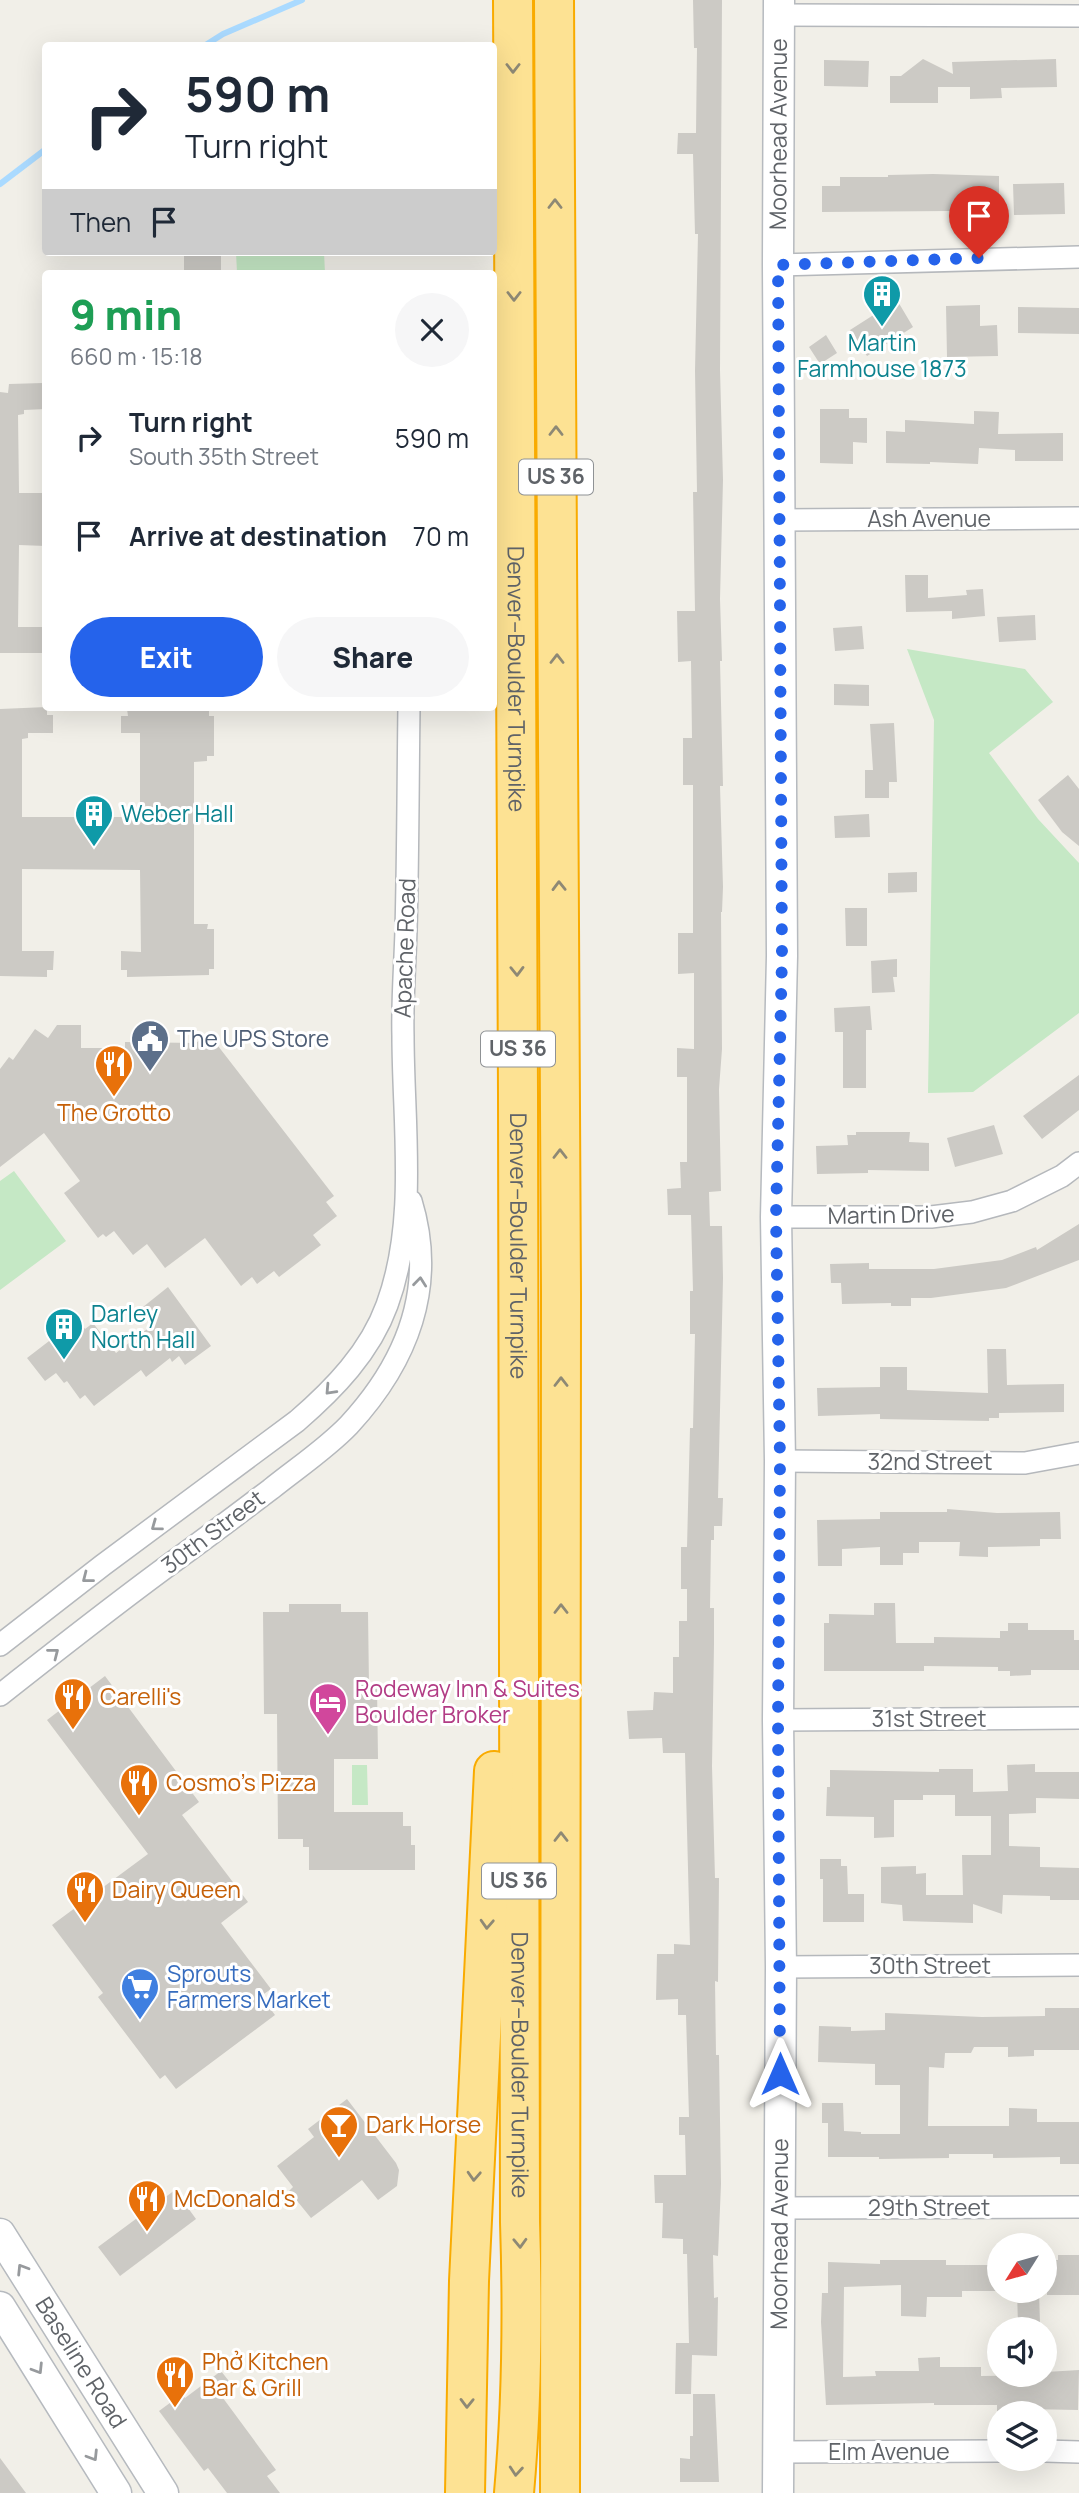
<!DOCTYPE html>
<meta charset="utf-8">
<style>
:root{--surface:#fff;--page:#f6f6f7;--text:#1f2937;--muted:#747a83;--accent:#2563eb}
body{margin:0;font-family:Manrope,sans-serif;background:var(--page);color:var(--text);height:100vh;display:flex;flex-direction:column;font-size:26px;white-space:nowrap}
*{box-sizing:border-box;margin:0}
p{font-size:23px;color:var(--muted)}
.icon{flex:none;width:38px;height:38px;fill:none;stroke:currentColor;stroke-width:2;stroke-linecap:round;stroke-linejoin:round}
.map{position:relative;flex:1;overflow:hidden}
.drawer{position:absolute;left:42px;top:270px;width:455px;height:441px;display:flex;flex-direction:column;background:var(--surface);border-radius:7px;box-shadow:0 7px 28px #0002}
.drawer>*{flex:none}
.guide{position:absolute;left:42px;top:42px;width:455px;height:214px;border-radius:7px;box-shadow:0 7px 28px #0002;background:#fff;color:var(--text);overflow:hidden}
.needle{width:46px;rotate:233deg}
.buttons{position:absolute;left:987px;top:2233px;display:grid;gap:14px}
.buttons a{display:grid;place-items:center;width:70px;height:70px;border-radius:50%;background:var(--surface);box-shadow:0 7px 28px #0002;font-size:35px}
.pin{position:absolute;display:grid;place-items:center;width:60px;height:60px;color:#fff;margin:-72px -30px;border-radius:50% 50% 50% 0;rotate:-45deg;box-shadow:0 0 7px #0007}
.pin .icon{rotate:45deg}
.me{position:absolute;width:77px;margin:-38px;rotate:0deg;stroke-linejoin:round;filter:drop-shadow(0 0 5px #0008)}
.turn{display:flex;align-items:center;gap:24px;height:147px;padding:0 28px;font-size:32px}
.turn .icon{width:91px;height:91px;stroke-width:2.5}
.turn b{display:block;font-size:49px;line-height:60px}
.then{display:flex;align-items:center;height:66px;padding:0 28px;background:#0003;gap:14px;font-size:26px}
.round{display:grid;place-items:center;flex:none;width:74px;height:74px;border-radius:37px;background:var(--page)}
.headline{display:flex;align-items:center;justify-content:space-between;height:119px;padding:0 28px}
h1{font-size:42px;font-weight:800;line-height:52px;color:#1e9e55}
.cta{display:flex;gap:14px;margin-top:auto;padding:14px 28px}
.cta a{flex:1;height:80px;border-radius:42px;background:var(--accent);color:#fff;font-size:28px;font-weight:800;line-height:80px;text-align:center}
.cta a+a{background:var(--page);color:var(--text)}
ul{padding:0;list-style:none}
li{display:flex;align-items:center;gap:21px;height:98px;padding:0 28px}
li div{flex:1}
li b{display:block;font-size:26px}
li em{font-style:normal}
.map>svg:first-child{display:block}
.green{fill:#c5e8c5}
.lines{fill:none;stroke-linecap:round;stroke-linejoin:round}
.stream{stroke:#aadaff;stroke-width:6}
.building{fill:#cccac5}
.street-casing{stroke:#b5b8bc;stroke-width:24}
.secondary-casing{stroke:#b6babf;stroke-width:33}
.highway-casing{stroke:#f9ab00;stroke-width:42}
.street{stroke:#fff;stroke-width:21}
.secondary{stroke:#fff;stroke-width:30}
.highway{stroke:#fde293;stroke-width:38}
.oneway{stroke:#8e8975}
.oneway2{stroke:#979a9d}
.route{stroke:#2563eb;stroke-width:12;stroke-dasharray:0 21.6}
.labels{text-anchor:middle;stroke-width:6;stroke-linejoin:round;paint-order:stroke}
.shield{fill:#fff;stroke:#8f9295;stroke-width:2}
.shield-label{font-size:21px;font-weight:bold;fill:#5f6368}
.street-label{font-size:23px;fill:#5f6368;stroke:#fff}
.culture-label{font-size:23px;fill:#0d838f;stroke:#fff;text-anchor:start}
.service-label{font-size:23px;fill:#4e5e75;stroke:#fff;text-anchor:start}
.food-label{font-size:23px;fill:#c56008;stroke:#fff;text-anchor:start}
.hotel-label{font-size:23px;fill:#b23c85;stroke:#fff;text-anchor:start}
.shop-label{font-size:23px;fill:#366cbe;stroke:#fff;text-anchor:start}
</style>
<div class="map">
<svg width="1079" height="2493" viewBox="0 0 1079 2493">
<rect width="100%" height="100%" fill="#f1efe8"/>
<path class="green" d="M236,252h88l1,21h-88z
M907,649l118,20 28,33 -64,51 49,66 41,44v150l-106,79 -45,1 6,-373z
M14,1171l52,70 -66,49v-109z
M352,1765h15l1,40h-16z"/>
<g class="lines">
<path class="stream" d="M204,46l19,-12 79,-34
M0,184l46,-35"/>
</g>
<path class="building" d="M693,0h29l-2,370 3,110 -3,119 2,62h-2l3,125h-3l3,101 -1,25h-1l1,137 -3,40 2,102 -12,1 1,34h12l1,52 -5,220h5l-1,28h-8v14h-3l-1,68h4v36l-2,122 3,112h4l-1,104 -3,-1 1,74h3l2,129 -3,72 -5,-1 1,43 4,-1 -1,59 -25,-1 -1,39h-16l1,-51h13l-2,-89h-4v-15l-21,-1 1,-35h-8l-1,-28h32l-1,-40h-6v-18h10l-3,-102h-8v-16l-22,1 1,-46h17v-10l16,1 -5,-192h-22l-1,-15 -33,1 -2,-28 26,-1 1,-18 19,1v-36h6v-36h8v-32h-6v-42h6l3,-119h3l2,-94h-5v-43h3l-2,-76h-23l-1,-26 14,-1 -1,-26h7v-85h-10v-29l17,1v-76l-16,1v-41h15v-148h-10v-47h9l-1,-77 -13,1 -1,-51h18l-2,-119h4l-2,-121 3,-137h-3l-2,-80h-16l1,-21h18l1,-85h-3z
M923,59l30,15 -1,-12 104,-3 1,28 -56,1 1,10 -32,1v-12h-32v16h-48v-27h11z
M824,60l45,1 -1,26 -44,-1z
M933,174l66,2v21h-18v18h-31v-4l-128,1v-26h18v-9h48v-2z
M1064,183l1,31 -51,1 -1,-31z
M184,252h37v21h-37z
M897,300l16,27 -46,29 -17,-26z
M980,305v21l17,-1 1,31 -51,1 -1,-51z
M1018,307l61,1v26l-61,-1z
M826,335l11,18 -17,11 -11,-17z
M43,383l3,26 -22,1v4l-6,1 1,78h27v53l-27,-1 -1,82h28v19h-2l-1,7h-43v-261l8,1 1,-9z
M820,409h29v9h18v25l-14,-1v22l-33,-1z
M974,411l25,1 -1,22 65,-1v28h-48v-11l-36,-2 -1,16 -48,-2v2l-44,-1v-32l19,1v-12l69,4z
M905,575h23v23l39,-3 -1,-5 17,-1 2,27 -33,3v-8l-46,1z
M1035,615l1,25 -37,2 -2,-25z
M862,626l2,23 -29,2 -2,-23z
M834,684l35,1v21l-35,-1z
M47,707v8h6v18h-25v5l-6,1v78h118v-84h-19v-17h7l-1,-7 82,1v6h5v40h-7v5l-13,1v162h14l-1,5h7v40h-5v6l-82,2v-7h-6v-19l20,1 -1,-82 -118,-1v82h32l-1,19h-6v7l-47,-1v-267z
M894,723l3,59h-8v16h-24v-28h8l-3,-46z
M1068,775l11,14v57l-17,-14 -24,-32z
M869,814l1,23 -35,1 -1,-22z
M917,872v20l-29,1v-20z
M845,908h22v38h-21z
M897,959v18h-4l2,15 -23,1 -1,-32z
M870,1006l2,24h-6v58h-23v-56h-8l-1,-24z
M57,1025h24v23h44v-6l71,1 12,-10 126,163 -8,6 11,14 -24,19 8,10 -42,32 -5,-6 -17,13 -5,-7 -11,9 -36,-48 -40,30 -18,-24 -14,11 -19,-24 -8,6 -3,-3 -5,4 -34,-45 16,-12 -36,-48 -44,34v-98l9,-12 4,3 22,-31 13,9z
M1079,1075v35l-37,29 -19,-23z
M994,1125l9,29 -48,13 -8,-29z
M856,1132h54l-1,10 20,1v28l-61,-1v3l-51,1 -1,-28 32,-1 -1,-10h9z
M1079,1224v36l-73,28 -75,10h-20v8h-20v-3l-49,1 -1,-21h-10l-1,-19 39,-1v6h65l68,-9 34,-13 1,3z
M168,1287l43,59 -26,19 -6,-9 -7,6 -2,-4 -24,19 -5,-7 -47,36 -9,-11 -5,4 -13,-18 -3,2 -8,-10 -11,8 -18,-23 26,-20 -8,-10 13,-10 6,7 11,-9 10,13 8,-6 23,30 39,-30 -12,-16z
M987,1349h19l1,36 57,-1v28l-65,1v5h-10v3l-109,-2v-5l-62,2 -1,-28 63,-1v-20h27v23l81,3z
M947,1509l50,4 63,-1 1,27h-21v7l-52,1v10l-29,-1 1,-14h-41v11h-16v12h-23v-18l-38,2v17h-24l-1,-46 63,-1v-7h67z
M874,1603h21l1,40h38v-6l66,1v-7h8v-8h20v7h46v10h5v30h-48v5l-21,1v-5h-12v-4l-74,-1v5h-100v-48h5v-9l45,1z
M289,1604h52v8h27l1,74h8l1,73h-44v53h69v14h8v19h4v25h-106v-23h-6v-8h-25l-1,-125h-13l-1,-102h26z
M105,1676l94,126 -17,13 66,87 -27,21 50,66 -10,7 14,19 -99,74 -11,-14 -5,4 -62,-82 5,-4 -51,-68 96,-71 -101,-134z
M1035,1764v8h44v27l-43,-1v15l-27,1v32l31,1v20l39,1v32h-29v-4l-47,-1 -1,19 -29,-10v19l-70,-2 -1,-16 -21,-2v-36l35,-1v8l10,-1v22h37l-1,-40h29v-39h-36v-21h-32v5h-29v37l-20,1v-21l-48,-1 1,-29h3v-17l109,2v-3h34v23l35,-1 -1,-26z
M820,1859h21v7h6l1,28h16v28h-41v-43h-3z
M1045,2008h34v42h-45v6l-26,1v-10h-34l-3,6h-26l-1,15 -15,-1 -1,59h81v-18l28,1v13h42v42h-19v-7l-67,1v-4h-44v4l-70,1v-2h-51v-34h-6v-20h21l1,28 17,1v2h39v-49h-25v-21l-57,-2 1,-36 32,1v4l34,-1v-17l97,4 63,-1z
M347,2099l49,64 3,7 -2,16 -19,14 -16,-20 -51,38 -22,-27 4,-4 -16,-21 37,-29 -6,-8z
M175,2190l21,29 -76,57 -22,-29z
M1058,2255h21v40h-32v-35h11z
M880,2260h66v5h53v26h-37v6h-35l-1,20 -25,-1v-31l-57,2 -1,90 33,-1 -1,-5h44l-1,-13 22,-1v10h41v9l66,-1 -1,-3 33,-2 -1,40 -52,-1 -1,4h-28v-8h-63v-2l-108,2 -5,-83 1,-29h6v-31l52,2z
M1017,2291h22l1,33 -22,1z
M221,2371l11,14 -12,9 56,76 -9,6 13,17h-53l-19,-25 -4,3 -45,-60 23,-17 3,4z
M693,2394h22l4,88h-39v-24l10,1v-23h3z
M0,2458l26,35h-26z"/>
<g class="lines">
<defs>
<path id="street" d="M779,15l300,1
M778,265l301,-8
M779,520l300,-2
M776,1217h155l41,-5 40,-11 50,-25 17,-13
M780,1461l245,2 54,-10
M0,1645l103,-80 194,-144c37,-32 73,-69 90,-116 31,-84 16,-181 16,-269 -1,-35 2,-70 3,-106 2,-74 2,-149 3,-223
M0,1695c57,-45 114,-90 173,-133 33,-24 65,-48 98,-73 26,-21 55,-40 78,-64 59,-64 88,-139 62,-224
M778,1720l301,-2
M781,1967l298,-2
M780,2208l299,-1
M1045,2451l34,1
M779,2452l220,-1"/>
<g id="secondary">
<path id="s1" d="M0,2234l163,259"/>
<path d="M0,2307l116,186"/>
<path id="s2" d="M778,2493l3,-526 -3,-247 2,-259 -4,-244 6,-261 -4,-691 1,-265"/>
</g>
<g id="highway">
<path id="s3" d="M513,0l5,1095 2,1127c3,91 2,181 -6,271"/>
<path d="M554,0l7,1293 -1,1200"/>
<path d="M465,2493l4,-212 25,-510"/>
</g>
</defs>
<use href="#street" class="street-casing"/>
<use href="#secondary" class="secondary-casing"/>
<use href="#highway" class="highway-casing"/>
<use href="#street" class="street"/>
<use href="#secondary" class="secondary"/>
<use href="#highway" class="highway"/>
</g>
<defs><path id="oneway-chevron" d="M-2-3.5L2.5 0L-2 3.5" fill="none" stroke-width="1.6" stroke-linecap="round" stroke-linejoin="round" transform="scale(1.75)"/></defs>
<g class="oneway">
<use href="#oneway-chevron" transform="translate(513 68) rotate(90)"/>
<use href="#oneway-chevron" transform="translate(555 204) rotate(-90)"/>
<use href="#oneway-chevron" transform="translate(514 296) rotate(90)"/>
<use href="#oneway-chevron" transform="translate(556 431) rotate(-90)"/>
<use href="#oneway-chevron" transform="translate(557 659) rotate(-90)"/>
<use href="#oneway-chevron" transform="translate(559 886) rotate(-91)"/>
<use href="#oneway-chevron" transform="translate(517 971) rotate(89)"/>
<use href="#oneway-chevron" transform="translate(560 1154) rotate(-90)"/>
<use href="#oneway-chevron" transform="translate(561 1382) rotate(-90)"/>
<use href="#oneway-chevron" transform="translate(561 1609) rotate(-90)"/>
<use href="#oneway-chevron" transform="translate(561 1837) rotate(-90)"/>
<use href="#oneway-chevron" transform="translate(487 1924) rotate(93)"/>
<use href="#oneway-chevron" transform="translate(474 2176) rotate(93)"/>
<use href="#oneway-chevron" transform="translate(520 2243) rotate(88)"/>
<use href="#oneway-chevron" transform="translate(467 2403) rotate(91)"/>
<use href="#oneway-chevron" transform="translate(516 2471) rotate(95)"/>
</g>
<g class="oneway2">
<use href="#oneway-chevron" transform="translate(420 1282) rotate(-84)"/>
<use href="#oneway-chevron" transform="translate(330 1390) rotate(133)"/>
<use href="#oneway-chevron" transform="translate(156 1526) rotate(144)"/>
<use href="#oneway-chevron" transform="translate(87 1578) rotate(142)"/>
<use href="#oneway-chevron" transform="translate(54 1653) rotate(-38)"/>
<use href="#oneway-chevron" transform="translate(22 2269) rotate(-122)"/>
<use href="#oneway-chevron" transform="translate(38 2369) rotate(58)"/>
<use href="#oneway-chevron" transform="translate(93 2456) rotate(58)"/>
</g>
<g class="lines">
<path class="route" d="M780,2074l-2,-354 2,-259 -4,-244 6,-260 -4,-692 201,-7"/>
</g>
<defs>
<symbol id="building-pin" viewBox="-11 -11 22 30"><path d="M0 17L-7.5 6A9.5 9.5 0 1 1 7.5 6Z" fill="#0f9aa8" stroke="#fff"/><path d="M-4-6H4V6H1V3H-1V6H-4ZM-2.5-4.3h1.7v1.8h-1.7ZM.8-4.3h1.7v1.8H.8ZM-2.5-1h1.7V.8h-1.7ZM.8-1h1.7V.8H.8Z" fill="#fff"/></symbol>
<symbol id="civic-pin" viewBox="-11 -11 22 30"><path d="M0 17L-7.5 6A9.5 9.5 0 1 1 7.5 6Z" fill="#5c6f8a" stroke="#fff"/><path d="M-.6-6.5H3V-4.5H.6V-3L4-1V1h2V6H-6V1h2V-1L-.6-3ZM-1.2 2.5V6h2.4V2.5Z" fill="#fff"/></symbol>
<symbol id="restaurant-pin" viewBox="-11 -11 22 30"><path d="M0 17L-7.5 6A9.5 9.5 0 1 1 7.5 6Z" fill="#e8710a" stroke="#fff"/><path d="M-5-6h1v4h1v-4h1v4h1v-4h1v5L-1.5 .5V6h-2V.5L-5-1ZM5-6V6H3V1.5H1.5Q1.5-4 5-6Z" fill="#fff"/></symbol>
<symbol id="hotel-pin" viewBox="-11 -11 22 30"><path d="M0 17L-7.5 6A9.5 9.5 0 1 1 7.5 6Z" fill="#d1479c" stroke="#fff"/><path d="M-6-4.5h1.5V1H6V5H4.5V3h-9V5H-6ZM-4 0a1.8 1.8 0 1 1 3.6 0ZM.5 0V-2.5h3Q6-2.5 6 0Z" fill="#fff"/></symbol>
<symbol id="supermarket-pin" viewBox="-11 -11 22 30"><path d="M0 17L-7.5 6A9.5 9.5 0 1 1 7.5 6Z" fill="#3f7fe0" stroke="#fff"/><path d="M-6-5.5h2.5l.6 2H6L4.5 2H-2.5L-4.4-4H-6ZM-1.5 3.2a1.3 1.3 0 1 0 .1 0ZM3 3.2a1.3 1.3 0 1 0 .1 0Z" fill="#fff"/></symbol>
<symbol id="bar-pin" viewBox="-11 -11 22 30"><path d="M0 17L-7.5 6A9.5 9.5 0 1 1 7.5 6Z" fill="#e8710a" stroke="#fff"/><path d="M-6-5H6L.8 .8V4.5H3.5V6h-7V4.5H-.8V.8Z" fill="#fff"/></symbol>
</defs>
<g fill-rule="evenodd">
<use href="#building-pin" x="860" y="272" width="44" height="60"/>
<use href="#building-pin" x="72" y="792" width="44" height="60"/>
<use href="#civic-pin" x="128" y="1017" width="44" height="60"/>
<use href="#restaurant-pin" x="92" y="1042" width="44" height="60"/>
<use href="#building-pin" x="42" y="1305" width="44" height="60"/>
<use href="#restaurant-pin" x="51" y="1675" width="44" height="60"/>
<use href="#hotel-pin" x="306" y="1680" width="44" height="60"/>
<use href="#restaurant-pin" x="117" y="1761" width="44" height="60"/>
<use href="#restaurant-pin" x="63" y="1868" width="44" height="60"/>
<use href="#supermarket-pin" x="118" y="1965" width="44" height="60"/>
<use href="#bar-pin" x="317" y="2103" width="44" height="60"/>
<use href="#restaurant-pin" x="125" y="2177" width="44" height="60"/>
<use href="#restaurant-pin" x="153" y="2353" width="44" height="60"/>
</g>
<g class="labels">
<g class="shield">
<rect x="519" y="459.5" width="74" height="35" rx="5"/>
<rect x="481" y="1031.5" width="74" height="35" rx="5"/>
<rect x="482" y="1863.5" width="74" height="35" rx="5"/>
</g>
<g class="shield-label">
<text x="556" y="484">US 36</text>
<text x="518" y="1056">US 36</text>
<text x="519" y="1888">US 36</text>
</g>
<g class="street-label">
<text dy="8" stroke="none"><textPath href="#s2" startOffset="2359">Moorhead Avenue</textPath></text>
<text x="929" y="527">Ash Avenue</text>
<text dy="8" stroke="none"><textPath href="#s3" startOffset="679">Denver–Boulder Turnpike</textPath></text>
<text transform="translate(405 948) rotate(-88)" y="8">Apache Road</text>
<text transform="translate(891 1215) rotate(-1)" y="8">Martin Drive</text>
<text dy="8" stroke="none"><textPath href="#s3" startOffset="1246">Denver–Boulder Turnpike</textPath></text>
<text x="930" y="1470">32nd Street</text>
<text transform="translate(213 1532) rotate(-37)" y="8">30th Street</text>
<text x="929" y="1727">31st Street</text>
<text x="930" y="1974">30th Street</text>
<text dy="8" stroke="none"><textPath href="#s3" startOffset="2065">Denver–Boulder Turnpike</textPath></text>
<text x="929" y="2216">29th Street</text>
<text dy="8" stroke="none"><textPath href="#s2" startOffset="259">Moorhead Avenue</textPath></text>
<text dy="8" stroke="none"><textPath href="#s1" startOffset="152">Baseline Road</textPath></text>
<text x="889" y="2460">Elm Avenue</text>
</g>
<g class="culture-label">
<text x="882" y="351" text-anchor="middle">Martin<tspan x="882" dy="26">Farmhouse 1873</tspan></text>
<text x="121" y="822">Weber Hall</text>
<text x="91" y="1322">Darley<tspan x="91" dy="26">North Hall</tspan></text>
</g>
<g class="service-label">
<text x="177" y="1047">The UPS Store</text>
</g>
<g class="food-label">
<text x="114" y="1121" text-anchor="middle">The Grotto</text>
<text x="100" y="1705">Carelli's</text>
<text x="166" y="1791">Cosmo's Pizza</text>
<text x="112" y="1898">Dairy Queen</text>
<text x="366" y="2133">Dark Horse</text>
<text x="174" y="2207">McDonald's</text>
<text x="202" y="2370">Phở Kitchen<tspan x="202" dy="26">Bar &amp; Grill</tspan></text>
</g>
<g class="hotel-label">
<text x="355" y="1697">Rodeway Inn &amp; Suites<tspan x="355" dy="26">Boulder Broker</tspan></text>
</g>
<g class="shop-label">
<text x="167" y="1982">Sprouts<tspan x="167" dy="26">Farmers Market</tspan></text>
</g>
</g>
</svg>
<div class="buttons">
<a><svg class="needle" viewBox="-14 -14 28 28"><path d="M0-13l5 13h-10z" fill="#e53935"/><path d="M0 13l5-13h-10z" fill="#747a83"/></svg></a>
<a><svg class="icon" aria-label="sound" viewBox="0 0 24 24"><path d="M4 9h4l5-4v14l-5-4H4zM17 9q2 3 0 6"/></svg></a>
<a><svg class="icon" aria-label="layers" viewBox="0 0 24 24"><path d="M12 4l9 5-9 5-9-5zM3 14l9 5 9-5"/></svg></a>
</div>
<div class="pin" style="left:979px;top:258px;background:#d93025"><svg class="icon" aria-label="arrive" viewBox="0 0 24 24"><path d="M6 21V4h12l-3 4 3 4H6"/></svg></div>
<svg class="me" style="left:780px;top:2074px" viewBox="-20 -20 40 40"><path d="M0-17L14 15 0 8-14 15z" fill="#2563eb" stroke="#fff" stroke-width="4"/></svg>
<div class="guide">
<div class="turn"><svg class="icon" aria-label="right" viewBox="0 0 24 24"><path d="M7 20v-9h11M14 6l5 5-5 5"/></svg><div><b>590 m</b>Turn right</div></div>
<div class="then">Then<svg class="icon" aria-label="arrive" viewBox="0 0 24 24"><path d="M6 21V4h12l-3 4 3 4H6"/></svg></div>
</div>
<section class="drawer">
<div class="headline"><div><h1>9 min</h1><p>660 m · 15:18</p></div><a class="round"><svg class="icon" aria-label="close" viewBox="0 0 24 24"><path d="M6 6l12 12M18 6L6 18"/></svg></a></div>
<ul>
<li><svg class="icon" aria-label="right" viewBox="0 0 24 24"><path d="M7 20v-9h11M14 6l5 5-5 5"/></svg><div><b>Turn right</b><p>South 35th Street</p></div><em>590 m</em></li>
<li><svg class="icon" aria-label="arrive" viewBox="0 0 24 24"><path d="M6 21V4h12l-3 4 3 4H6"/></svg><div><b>Arrive at destination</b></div><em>70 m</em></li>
</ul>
<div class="cta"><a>Exit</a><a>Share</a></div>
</section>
</div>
